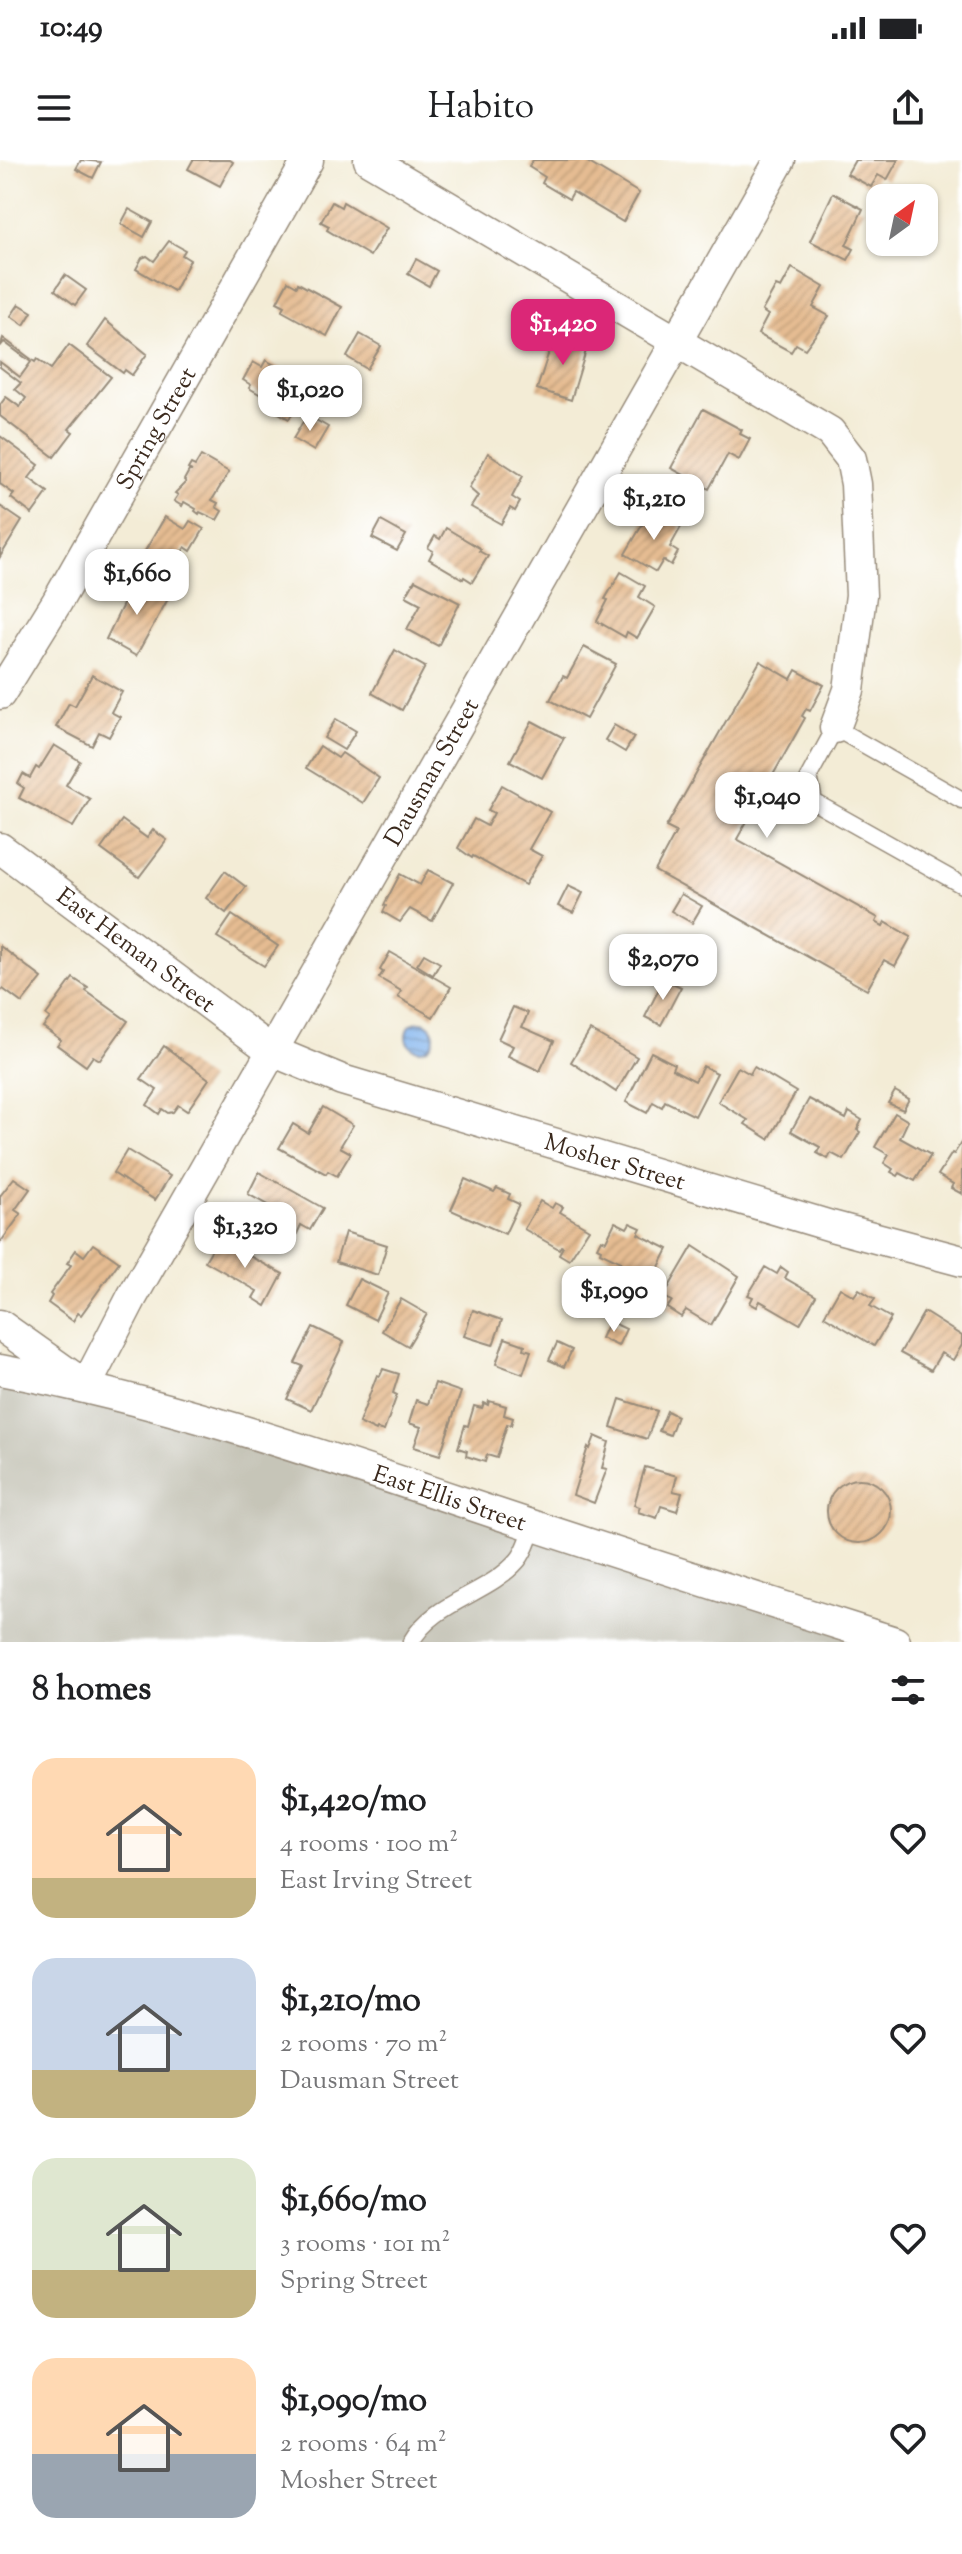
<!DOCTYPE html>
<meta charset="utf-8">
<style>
:root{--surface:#fff;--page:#f6f6f6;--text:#202124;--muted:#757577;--accent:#db2777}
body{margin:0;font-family:"Sorts Mill Goudy",serif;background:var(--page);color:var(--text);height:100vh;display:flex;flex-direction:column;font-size:30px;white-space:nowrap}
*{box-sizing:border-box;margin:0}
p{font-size:26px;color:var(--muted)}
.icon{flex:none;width:44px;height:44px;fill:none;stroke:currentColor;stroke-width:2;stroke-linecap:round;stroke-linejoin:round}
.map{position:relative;height:1482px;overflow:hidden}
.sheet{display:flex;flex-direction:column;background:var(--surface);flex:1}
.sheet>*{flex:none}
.needle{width:52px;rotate:33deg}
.controls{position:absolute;left:866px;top:24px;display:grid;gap:16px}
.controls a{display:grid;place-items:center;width:72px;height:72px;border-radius:16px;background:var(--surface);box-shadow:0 2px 6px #0004;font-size:40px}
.price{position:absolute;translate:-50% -68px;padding:0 18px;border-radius:16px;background:#fff;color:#222;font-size:26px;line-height:52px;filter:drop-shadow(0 2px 4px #0008)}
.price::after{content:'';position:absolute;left:50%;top:48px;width:24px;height:18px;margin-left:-12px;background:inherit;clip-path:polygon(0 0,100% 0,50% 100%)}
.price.current{background:var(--accent);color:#fff}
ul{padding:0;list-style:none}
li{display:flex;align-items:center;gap:24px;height:200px;padding:0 32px}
li span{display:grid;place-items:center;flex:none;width:224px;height:160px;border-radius:24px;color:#555}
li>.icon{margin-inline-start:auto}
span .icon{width:96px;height:96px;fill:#fffc;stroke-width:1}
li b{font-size:34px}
h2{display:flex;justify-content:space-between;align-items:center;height:96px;padding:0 32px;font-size:34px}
.status{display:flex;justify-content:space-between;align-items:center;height:56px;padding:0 40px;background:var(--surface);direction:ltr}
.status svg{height:22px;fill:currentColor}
header{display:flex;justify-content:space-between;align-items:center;height:104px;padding:0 32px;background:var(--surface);font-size:36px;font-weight:600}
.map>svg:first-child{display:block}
</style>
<div class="status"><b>10:49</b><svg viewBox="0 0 49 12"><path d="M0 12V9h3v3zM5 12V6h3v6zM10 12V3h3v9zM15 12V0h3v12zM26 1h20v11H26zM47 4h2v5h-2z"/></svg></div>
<header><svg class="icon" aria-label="menu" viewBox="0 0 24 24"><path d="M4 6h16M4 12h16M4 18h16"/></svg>Habito<svg class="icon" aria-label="share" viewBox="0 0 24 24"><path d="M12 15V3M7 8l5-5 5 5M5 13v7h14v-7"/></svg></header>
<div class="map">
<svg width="962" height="1482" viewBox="0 0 962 1482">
<defs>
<pattern id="water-rules" width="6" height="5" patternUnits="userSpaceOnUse" patternTransform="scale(2)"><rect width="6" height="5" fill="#80b3ed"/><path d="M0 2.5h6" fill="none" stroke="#6a92bf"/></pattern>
<pattern id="building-hatch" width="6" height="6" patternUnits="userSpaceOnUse" patternTransform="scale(2)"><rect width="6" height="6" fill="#e5bc92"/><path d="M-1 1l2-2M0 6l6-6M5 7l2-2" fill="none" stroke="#c5a27d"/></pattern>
</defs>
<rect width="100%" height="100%" fill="#fff"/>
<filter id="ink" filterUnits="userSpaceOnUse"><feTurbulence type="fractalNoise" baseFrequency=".0125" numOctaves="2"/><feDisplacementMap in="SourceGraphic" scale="16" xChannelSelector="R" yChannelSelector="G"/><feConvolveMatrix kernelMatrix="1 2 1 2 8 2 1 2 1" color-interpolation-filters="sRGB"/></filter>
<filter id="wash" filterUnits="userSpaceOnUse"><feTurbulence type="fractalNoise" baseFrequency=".006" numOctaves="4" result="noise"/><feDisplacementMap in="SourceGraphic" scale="32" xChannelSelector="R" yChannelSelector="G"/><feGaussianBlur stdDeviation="1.8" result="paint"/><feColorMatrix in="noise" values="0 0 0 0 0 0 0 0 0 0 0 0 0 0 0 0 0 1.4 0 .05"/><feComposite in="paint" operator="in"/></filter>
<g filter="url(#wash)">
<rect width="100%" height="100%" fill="#f3ecd6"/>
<!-- industrial -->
<polygon fill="#c6c5b8" points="0,1215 86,1226 895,1482 0,1482"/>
<!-- water -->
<circle fill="url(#water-rules)" stroke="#5e6e86" stroke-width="2" cx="420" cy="876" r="14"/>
<g id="blocks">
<!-- building -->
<g fill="url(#building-hatch)">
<polygon points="81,0 101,2 93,18 76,9"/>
<polygon points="193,0 230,0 233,2 220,26 188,9"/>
<polygon points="533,0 584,0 639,33 623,62 573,32 569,39 542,23 545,17 529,7"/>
<polygon points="855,0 898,0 887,20 878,15 871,27 847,14"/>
<polygon points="833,33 863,49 846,85 854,89 848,100 810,81"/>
<polygon points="332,42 341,47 343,42 387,68 370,96 327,70 329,66 321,62"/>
<polygon points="129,49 152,62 144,77 121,64"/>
<polygon points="169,81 185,90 182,95 190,100 174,131 136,109 142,98 147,96 154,101"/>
<polygon points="416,99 437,111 429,126 408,114"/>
<polygon points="792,108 824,127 813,147 829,156 805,189 796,184 791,192 758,174 768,155 762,151 776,126 781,128"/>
<polygon points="65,115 86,130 75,145 55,130"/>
<polygon points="288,121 297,126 298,123 342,147 327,176 282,151 285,146 277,142"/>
<polygon points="19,144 32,152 24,165 11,156"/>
<polygon points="105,160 147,194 132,215 125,210 123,213 87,186"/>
<polygon points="555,173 588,184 571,240 537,229"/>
<polygon points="360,174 381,186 367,209 347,197"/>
<polygon points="3,178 35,202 37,199 51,209 69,185 111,217 69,269 73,272 54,297 0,256 0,245 6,237 20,247 26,238 15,229 21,223 0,207 0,202 20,217 31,202 4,182 0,187"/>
<polygon points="266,200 308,225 289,259 274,250 278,245 249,228 251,225 243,220 253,202 262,207"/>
<polygon points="703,249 742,270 740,274 750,279 739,300 728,294 709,329 671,308"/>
<polygon points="307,255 328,267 314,291 293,279"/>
<polygon points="0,276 39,305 29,318 48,332 32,354 11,338 14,334 0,324"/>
<polygon points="488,293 523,316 512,337 520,342 515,351 510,348 501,364 471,347 478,336 469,328"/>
<polygon points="201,296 229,312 212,340 218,343 216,347 222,351 217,360 200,352 199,354 195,351 196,349 184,342 182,346 174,341 178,335 175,333 186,322 184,320 189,311 192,311 188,309 191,304 195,306"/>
<polygon points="0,346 22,361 0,397"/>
<polygon points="651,350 681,367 670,387 678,392 671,405 663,400 656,412 625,394"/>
<polygon points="165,357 185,369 190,361 204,369 191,391 185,387 169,415 141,398"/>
<polygon points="381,361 406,375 397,391 372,378"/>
<polygon points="446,368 481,389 479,391 488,396 472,422 464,417 463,419 429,399 433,391 428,388 435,376 440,379"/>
<polygon points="621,412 645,426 639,437 655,447 637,478 627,472 625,477 597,461 608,440 605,439"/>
<polygon points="136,418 169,437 136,496 106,479"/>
<polygon points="415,420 460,443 438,486 407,469 421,444 406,436"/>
<polygon points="584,487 616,504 586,559 550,540 563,516 567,518"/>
<polygon points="395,490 425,507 402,550 372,533"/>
<polygon points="760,501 791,519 796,510 824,525 810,551 806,549 802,556 805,558 737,679 878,758 876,762 883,766 885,762 911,777 895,806 884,800 867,830 655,711 676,672 666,667"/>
<polygon points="92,515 122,532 111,552 120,557 109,577 99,572 92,586 56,567 69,543 75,546"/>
<polygon points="336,559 356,571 344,590 324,578"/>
<polygon points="532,561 564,578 542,618 510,601"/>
<polygon points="614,565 634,577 625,592 605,580"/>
<polygon points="54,585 80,601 66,625 90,639 73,667 19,638 24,628 18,624 23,614 30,618 36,607 39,609"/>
<polygon points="320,586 338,598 342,593 379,618 363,643 306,608"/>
<polygon points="502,625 550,652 529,689 542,696 525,725 473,696 472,698 458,688 474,659 487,666 494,653 488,650"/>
<polygon points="122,660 147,678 153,670 167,680 139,717 101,689"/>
<polygon points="428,710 453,723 432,761 410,749 400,762 383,752 386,746 384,745 400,714 420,725"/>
<polygon points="225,711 246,727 226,753 206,738"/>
<polygon points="568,726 583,733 573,753 558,746"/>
<polygon points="681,734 702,746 692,763 671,751"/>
<polygon points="232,755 278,786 264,806 217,777"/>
<polygon points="0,786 42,818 22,843 3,829 0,832"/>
<polygon points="390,792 451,827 433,857 398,837 401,831 379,818 383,812 380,810"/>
<polygon points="424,794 440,803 433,815 417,805"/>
<polygon points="73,818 88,828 86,831 128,861 100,900 93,896 86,906 57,885 61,880 43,867 50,858 46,855"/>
<polygon points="664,819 681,827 661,865 645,857"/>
<polygon points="513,847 528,853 522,867 554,881 540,911 508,896 513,886 498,879"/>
<polygon points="590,870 637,897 616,932 571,902"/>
<polygon points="164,886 209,919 187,951 178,945 173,952 168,953 162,949 159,954 147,945 157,930 141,919"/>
<polygon points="651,892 674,904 672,909 695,921 703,906 717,913 695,956 665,941 662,947 653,942 647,953 626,942"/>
<polygon points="738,907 750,914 754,907 796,932 769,979 745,964 748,960 718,942"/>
<polygon points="895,931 909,939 903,950 888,943"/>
<polygon points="809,939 846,959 849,952 862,960 857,970 860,972 844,1000 831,993 828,999 817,993 820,987 791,971"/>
<polygon points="323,947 353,965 340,987 351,993 337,1016 328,1011 326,1014 279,988 293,964 308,973"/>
<polygon points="895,953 908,961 900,978 931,995 915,1021 900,1013 898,1016 891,1012 893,1009 884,1003 889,995 875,987"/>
<polygon points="962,981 962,1034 951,1028 953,1024 938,1015 952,993 954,994"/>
<polygon points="127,990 170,1016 155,1040 113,1013"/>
<polygon points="259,1012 323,1048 310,1070 301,1065 295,1078 278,1068 283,1059 277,1056 280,1052 248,1034"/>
<polygon points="14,1018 30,1029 15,1050 21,1054 0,1083 0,1036"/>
<polygon points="465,1019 494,1032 497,1028 510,1034 508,1039 519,1044 505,1074 451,1050"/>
<polygon points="540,1041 552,1048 555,1043 563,1047 560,1052 589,1069 569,1100 559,1094 563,1087 561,1086 559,1089 524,1069"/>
<polygon points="615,1062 627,1068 630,1063 641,1068 638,1074 668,1089 653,1119 637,1111 632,1121 616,1112 621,1102 600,1092 601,1089 597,1087 601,1079 606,1081"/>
<polygon points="345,1072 387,1085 378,1115 336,1102"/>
<polygon points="218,1079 283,1114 266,1146 253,1138 257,1131 205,1101"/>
<polygon points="93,1084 119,1102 81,1155 78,1153 73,1161 48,1143 52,1136 50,1134 71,1105 67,1103 76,1090 84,1096"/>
<polygon points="693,1086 739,1116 711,1165 686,1150 681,1157 667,1148 672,1141 663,1137"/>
<polygon points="765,1107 777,1114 781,1107 788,1112 785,1118 816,1136 800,1164 760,1141 757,1147 750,1143 753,1137 748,1135"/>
<polygon points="359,1119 388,1133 375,1160 346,1145"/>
<polygon points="840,1128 854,1136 859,1129 875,1139 870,1146 891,1158 874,1186 824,1156"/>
<polygon points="401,1139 427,1154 408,1186 382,1171"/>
<polygon points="473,1150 502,1160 493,1185 464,1176"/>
<polygon points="924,1152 962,1176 962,1185 953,1200 941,1193 931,1210 900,1193"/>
<polygon points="609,1161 626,1169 618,1186 601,1178"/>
<polygon points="313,1167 344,1182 311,1250 287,1239 303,1206 295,1203"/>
<polygon points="505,1178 525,1185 524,1189 531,1191 523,1214 496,1204"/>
<polygon points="557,1183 572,1190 564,1207 549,1200"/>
<polygon points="383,1209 399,1214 393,1233 397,1235 384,1271 377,1269 376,1271 359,1263 377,1215 380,1216"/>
<polygon points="435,1223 461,1232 440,1295 414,1287 421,1267 409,1263 416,1240 428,1244"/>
<polygon points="620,1239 657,1251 647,1279 611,1267"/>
<polygon points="489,1241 506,1246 504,1255 513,1258 511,1265 507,1264 497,1298 487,1295 485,1302 466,1296 467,1291 458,1288 465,1265 468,1266 474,1246 482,1248 484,1243 488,1245"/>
<polygon points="667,1251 677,1256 670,1275 659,1271"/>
<polygon points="595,1276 609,1282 602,1308 607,1309 594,1343 573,1335 588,1287 590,1289"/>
<polygon points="645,1307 677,1316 673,1331 682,1333 677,1351 661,1346 657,1358 638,1352 640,1347 634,1345"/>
<circle cx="859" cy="1351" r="32"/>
</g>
</g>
</g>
<g filter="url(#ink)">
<use href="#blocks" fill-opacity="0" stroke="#978b7a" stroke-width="2"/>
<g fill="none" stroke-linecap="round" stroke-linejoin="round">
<!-- lane casing -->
<g stroke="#978b7a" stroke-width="19">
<g id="lane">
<polyline points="962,640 835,568 809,616 814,642 962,725"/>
<path d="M 411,1482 C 435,1440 488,1435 518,1400 C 526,1391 529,1376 534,1366"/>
</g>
</g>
<!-- street casing -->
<g stroke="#978b7a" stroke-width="33">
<g id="street">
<polyline points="369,0 830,272 851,299 856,324 861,435 849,530 835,568"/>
<path id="s1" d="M 0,534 L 57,442 L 308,0"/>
<path id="s2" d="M 0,688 L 272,891 L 342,920 L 831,1066 L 962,1101"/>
<path id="s3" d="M 0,1165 L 86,1226 L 132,1137 L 780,0"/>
<path id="s4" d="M 0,1210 C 171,1242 334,1299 498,1354 C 630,1398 763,1440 895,1482"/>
</g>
</g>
<!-- lane -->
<use href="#lane" stroke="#fff" stroke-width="16"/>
<!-- street -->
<use href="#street" stroke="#fff" stroke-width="30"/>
</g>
</g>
<g text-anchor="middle" stroke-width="6" stroke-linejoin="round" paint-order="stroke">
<!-- street labels -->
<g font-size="24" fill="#3b2a1e" stroke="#fff">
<text dy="8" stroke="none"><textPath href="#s1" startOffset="308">Spring Street</textPath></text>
<text dy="8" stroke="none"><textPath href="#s3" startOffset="810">Dausman Street</textPath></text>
<text dy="8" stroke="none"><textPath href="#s2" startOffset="170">East Heman Street</textPath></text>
<text dy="8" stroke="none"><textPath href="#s2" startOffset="700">Mosher Street</textPath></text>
<text dy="8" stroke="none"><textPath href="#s4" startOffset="468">East Ellis Street</textPath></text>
</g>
</g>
</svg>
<div class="controls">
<a><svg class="needle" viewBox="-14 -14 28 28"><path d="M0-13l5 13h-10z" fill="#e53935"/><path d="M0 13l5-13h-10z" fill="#757577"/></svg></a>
</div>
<b class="price current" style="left:563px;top:207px">$1,420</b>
<b class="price" style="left:310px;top:273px">$1,020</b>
<b class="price" style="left:654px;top:382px">$1,210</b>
<b class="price" style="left:137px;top:457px">$1,660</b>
<b class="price" style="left:767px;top:680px">$1,040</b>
<b class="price" style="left:663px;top:842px">$2,070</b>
<b class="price" style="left:245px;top:1110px">$1,320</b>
<b class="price" style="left:614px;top:1174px">$1,090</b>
</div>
<section class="sheet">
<h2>8 homes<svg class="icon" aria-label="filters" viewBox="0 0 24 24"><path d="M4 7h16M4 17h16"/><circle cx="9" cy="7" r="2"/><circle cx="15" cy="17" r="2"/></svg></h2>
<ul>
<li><span style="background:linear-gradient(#ffd9b3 75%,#c2b280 0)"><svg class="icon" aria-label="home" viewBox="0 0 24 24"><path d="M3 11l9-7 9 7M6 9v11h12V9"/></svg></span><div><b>$1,420/mo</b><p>4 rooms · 100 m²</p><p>East Irving Street</p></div><svg class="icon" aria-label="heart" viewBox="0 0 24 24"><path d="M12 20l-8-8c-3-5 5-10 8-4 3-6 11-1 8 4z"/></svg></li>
<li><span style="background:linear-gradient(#c9d6e8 70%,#c2b280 0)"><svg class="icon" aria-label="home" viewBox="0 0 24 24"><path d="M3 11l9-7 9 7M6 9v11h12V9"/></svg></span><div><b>$1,210/mo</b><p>2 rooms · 70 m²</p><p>Dausman Street</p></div><svg class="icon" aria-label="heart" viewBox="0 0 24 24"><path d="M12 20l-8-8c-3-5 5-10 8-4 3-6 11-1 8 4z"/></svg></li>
<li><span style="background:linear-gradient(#dfe7d0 70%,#c2b280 0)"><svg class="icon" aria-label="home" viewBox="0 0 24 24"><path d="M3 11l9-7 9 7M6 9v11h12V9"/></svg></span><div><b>$1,660/mo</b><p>3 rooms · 101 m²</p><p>Spring Street</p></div><svg class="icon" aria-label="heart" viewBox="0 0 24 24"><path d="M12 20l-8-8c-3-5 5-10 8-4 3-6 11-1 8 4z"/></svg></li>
<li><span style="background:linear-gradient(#ffd9b3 60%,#9aa5b1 0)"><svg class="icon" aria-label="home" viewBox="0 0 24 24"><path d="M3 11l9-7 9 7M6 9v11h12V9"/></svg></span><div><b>$1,090/mo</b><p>2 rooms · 64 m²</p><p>Mosher Street</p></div><svg class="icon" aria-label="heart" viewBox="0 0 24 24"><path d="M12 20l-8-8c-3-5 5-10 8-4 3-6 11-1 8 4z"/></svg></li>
</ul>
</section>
